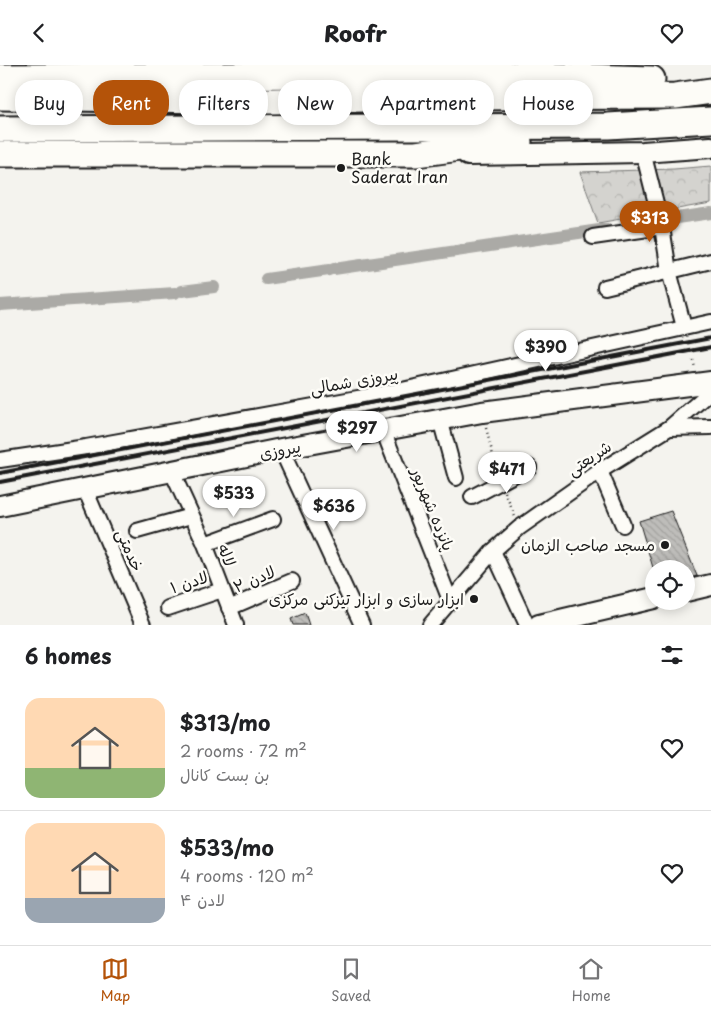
<!DOCTYPE html>
<meta charset="utf-8">
<style>
:root{--surface:#fff;--page:#f2f2f2;--text:#202124;--muted:#757577;--line:#e0e0e0;--accent:#b45309}
body{margin:0;font-family:"Playpen Sans","Playpen Sans Arabic",sans-serif;background:var(--page);color:var(--text);height:100vh;display:flex;flex-direction:column;font-size:19px;white-space:nowrap}
*{box-sizing:border-box;margin:0}
p{font-size:16px;color:var(--muted)}
.icon{flex:none;width:28px;height:28px;fill:none;stroke:currentColor;stroke-width:2;stroke-linecap:round;stroke-linejoin:round}
.map{position:relative;height:560px;overflow:hidden}
.side{display:flex;flex-direction:column;background:var(--surface);flex:1}
.side>*{flex:none}
.banner{position:absolute;left:15px;top:15px;width:681px;height:45px;display:flex;gap:10px}
.controls{position:absolute;left:645px;top:495px;display:grid;gap:10px}
.controls a{display:grid;place-items:center;width:50px;height:50px;border-radius:50%;background:var(--surface);box-shadow:0 2px 12px #0003;font-size:25px}
.price{position:absolute;translate:-50% -42px;padding:0 11px;border-radius:18px;background:#fff;color:#222;font-size:16px;line-height:32px;filter:drop-shadow(0 1px 2px #0008)}
.price::after{content:'';position:absolute;left:50%;top:30px;width:15px;height:11px;margin-left:-8px;background:inherit;clip-path:polygon(0 0,100% 0,50% 100%)}
.price.selected{background:var(--accent);color:#fff}
ul{padding:0;list-style:none}
li{display:flex;align-items:center;gap:15px;height:125px;padding:0 25px}
li+li{border-top:1px solid var(--line)}
li span{display:grid;place-items:center;flex:none;width:140px;height:100px;border-radius:15px;color:#555}
li>.icon{margin-inline-start:auto}
span .icon{width:60px;height:60px;fill:#fffc;stroke-width:1}
li b{font-size:21px}
h2{display:flex;justify-content:space-between;align-items:center;height:60px;padding:0 25px;font-size:21px}
.pill{padding:0 18px;border-radius:20px;background:var(--surface);box-shadow:0 2px 12px #0003;font-size:18px;line-height:45px}
.pill.selected{background:var(--accent);color:#fff}
header{display:flex;justify-content:space-between;align-items:center;height:65px;padding:0 25px;background:var(--surface);font-size:22px;font-weight:800}
.tab-bar{display:flex;justify-content:space-around;align-items:center;height:70px;border-top:1px solid var(--line);background:var(--surface);font-size:14px;color:var(--muted)}
.tab-bar a{display:grid;justify-items:center;gap:2px}
.tab-bar .selected{color:var(--accent)}
.map>svg:first-child{display:block}
</style>
<header><svg class="icon" aria-label="back" viewBox="0 0 24 24"><path d="M15 5l-7 7 7 7"/></svg>Roofr<svg class="icon" aria-label="heart" viewBox="0 0 24 24"><path d="M12 20l-8-8c-3-5 5-10 8-4 3-6 11-1 8 4z"/></svg></header>
<div class="map">
<svg width="711" height="560" viewBox="0 0 711 560">
<defs>
<pattern id="forest-crowns" width="20" height="18" patternUnits="userSpaceOnUse" patternTransform="scale(1.25)"><rect width="20" height="18" fill="#d4d3cf"/><path d="M2 6a3 3 0 1 1 6 0M12 15a3 3 0 1 1 6 0" fill="none" stroke="#b5b5b1"/></pattern>
<pattern id="building-back-hatch" width="6" height="6" patternUnits="userSpaceOnUse" patternTransform="scale(1.25)"><rect width="6" height="6" fill="#bebdba"/><path d="M-1 5l2 2M0 0l6 6M5-1l2 2" fill="none" stroke="#a3a29f"/></pattern>
</defs>
<rect width="100%" height="100%" fill="#f4f3ee"/>
<filter id="ink" filterUnits="userSpaceOnUse"><feTurbulence type="fractalNoise" baseFrequency=".02" numOctaves="2"/><feDisplacementMap in="SourceGraphic" scale="10" xChannelSelector="R" yChannelSelector="G"/><feConvolveMatrix kernelMatrix="1 2 1 2 8 2 1 2 1" color-interpolation-filters="sRGB"/></filter>
<g filter="url(#ink)">
<!-- forest -->
<polygon fill="url(#forest-crowns)" stroke="#787876" points="711,101 711,138 598,158 580,107 674,104"/>
<g fill="none" stroke-linecap="round" stroke-linejoin="round">
<!-- canal -->
<g stroke="#abaaa6" stroke-width="12">
<polyline points="670,154 711,148"/>
<polyline points="334,204 606,164"/>
<polyline points="266,214 329,205"/>
<polyline points="182,226 214,222"/>
<polyline points="0,240 175,228"/>
</g>
</g>
<!-- building -->
<g fill="url(#building-back-hatch)" stroke="#1c1c1c">
<polygon points="671,446 697,511 686,514 686,504 654,504 654,506 639,456"/>
<polygon points="305,548 309,560 293,560 291,554"/>
</g>
<g fill="none" stroke-linecap="round" stroke-linejoin="round">
<!-- street casing -->
<g stroke="#1c1c1c" stroke-width="18">
<g id="street">
<polyline points="643,87 662,162 669,206 684,262"/>
<polyline points="593,172 662,162"/>
<polyline points="605,222 711,196"/>
<polyline points="440,354 456,413"/>
<polyline points="669,363 711,362"/>
<polyline points="383,365 450,535"/>
<polyline points="281,384 362,560"/>
<polyline points="0,395 86,382 402,325 711,257"/>
<polyline points="600,406 623,460"/>
<polyline points="172,407 205,479 236,560"/>
<polyline points="85,424 143,560"/>
<polyline points="472,432 529,402"/>
<polyline points="137,466 191,451"/>
<polyline points="205,479 273,454"/>
<polyline points="493,486 527,560"/>
<polyline points="168,543 222,525"/>
<polyline points="229,543 292,516"/>
<polyline points="430,560 493,486 519,463 600,406 669,363 711,326"/>
</g>
</g>
<!-- secondary casing -->
<g stroke="#1c1c1c" stroke-width="24">
<g id="secondary">
<polyline points="468,90 643,87 711,82"/>
<polyline points="0,441 281,384 482,347 711,317"/>
<polyline points="686,526 711,520"/>
<polyline points="539,560 654,533"/>
</g>
</g>
<!-- highway casing -->
<g stroke="#1c1c1c" stroke-width="29">
<g id="highway">
<polyline points="0,12 488,9 652,14"/>
<polyline points="0,32 271,36 458,32 675,31 711,26"/>
<polyline points="0,64 608,61 711,55"/>
<polyline points="0,89 416,89 496,78 519,77"/>
</g>
</g>
<!-- path -->
<g stroke="#1c1c1c" stroke-width="2.5" stroke-dasharray="1 4" stroke-linecap="butt">
<polyline points="693,295 695,303"/>
<polyline points="486,363 497,406"/>
<polyline points="505,427 515,452"/>
</g>
<!-- street -->
<use href="#street" stroke="#fdfcf7" stroke-width="14"/>
<!-- secondary -->
<use href="#secondary" stroke="#fdfcf7" stroke-width="20"/>
<!-- highway -->
<use href="#highway" stroke="#fdfcf7" stroke-width="25"/>
<!-- rail -->
<g stroke="#1c1c1c" stroke-width="4">
<polyline points="0,408 711,273"/>
<polyline points="0,417 711,282"/>
</g>
</g>
</g>
<!-- markers -->
<g fill="#1c1c1c" stroke="#fdfcf7" stroke-width="2">
<circle cx="341" cy="103" r="5"/>
<circle cx="665" cy="480" r="5"/>
<circle cx="474" cy="534" r="5"/>
</g>
<g text-anchor="middle" stroke-width="5" stroke-linejoin="round" paint-order="stroke">
<!-- poi labels -->
<g font-size="16" fill="#1c1c1c" stroke="#fdfcf7" text-anchor="end">
<text x="351" y="100" text-anchor="start">Bank<tspan x="351" dy="18">Saderat Iran</tspan></text>
<text x="655" y="486">مسجد صاحب الزمان</text>
<text x="464" y="540">ابزار سازی و ابزار تیزکنی مرکزی</text>
</g>
<!-- street labels -->
<g font-size="16" fill="#1c1c1c" stroke="#fdfcf7">
<text transform="translate(354 316) rotate(-10)" y="6">پیروزی شمالی</text>
<text transform="translate(280 385) rotate(-11)" y="6">پیروزی</text>
<text transform="translate(589 393) rotate(-34)" y="6">شریعتی</text>
<text transform="translate(433 444) rotate(68)" y="6">پانزده شهریور</text>
<text transform="translate(130 485) rotate(67)" y="6">خدمتی</text>
<text transform="translate(227 490) rotate(69)" y="6">لاله</text>
<text transform="translate(254 514) rotate(-23)" y="6">لادن ۲</text>
<text transform="translate(189 517) rotate(-18)" y="6">لادن ۱</text>
</g>
</g>
</svg>
<div class="controls">
<a><svg class="icon" aria-label="locate" viewBox="0 0 24 24"><circle cx="12" cy="12" r="6"/><path d="M12 2v4M12 18v4M2 12h4M18 12h4"/></svg></a>
</div>
<b class="price selected" style="left:650px;top:178px">$313</b>
<b class="price" style="left:546px;top:307px">$390</b>
<b class="price" style="left:357px;top:388px">$297</b>
<b class="price" style="left:507px;top:429px">$471</b>
<b class="price" style="left:234px;top:453px">$533</b>
<b class="price" style="left:334px;top:466px">$636</b>
<div class="banner">
<a class="pill">Buy</a>
<a class="pill selected">Rent</a>
<a class="pill">Filters</a>
<a class="pill">New</a>
<a class="pill">Apartment</a>
<a class="pill">House</a>
</div>
</div>
<section class="side">
<h2>6 homes<svg class="icon" aria-label="filters" viewBox="0 0 24 24"><path d="M4 7h16M4 17h16"/><circle cx="9" cy="7" r="2"/><circle cx="15" cy="17" r="2"/></svg></h2>
<ul>
<li><span style="background:linear-gradient(#ffd9b3 70%,#8fb573 0)"><svg class="icon" aria-label="home" viewBox="0 0 24 24"><path d="M3 11l9-7 9 7M6 9v11h12V9"/></svg></span><div><b>$313/mo</b><p>2 rooms · 72 m²</p><p>بن بست کانال</p></div><svg class="icon" aria-label="heart" viewBox="0 0 24 24"><path d="M12 20l-8-8c-3-5 5-10 8-4 3-6 11-1 8 4z"/></svg></li>
<li><span style="background:linear-gradient(#ffd9b3 75%,#9aa5b1 0)"><svg class="icon" aria-label="home" viewBox="0 0 24 24"><path d="M3 11l9-7 9 7M6 9v11h12V9"/></svg></span><div><b>$533/mo</b><p>4 rooms · 120 m²</p><p>لادن ۴</p></div><svg class="icon" aria-label="heart" viewBox="0 0 24 24"><path d="M12 20l-8-8c-3-5 5-10 8-4 3-6 11-1 8 4z"/></svg></li>
</ul>
</section>
<nav class="tab-bar">
<a class="selected"><svg class="icon" aria-label="map" viewBox="0 0 24 24"><path d="M3 6l6-2 6 2 6-2v14l-6 2-6-2-6 2zM9 4v14M15 6v14"/></svg>Map</a>
<a><svg class="icon" aria-label="saved" viewBox="0 0 24 24"><path d="M7 4h10v16l-5-4-5 4z"/></svg>Saved</a>
<a><svg class="icon" aria-label="home" viewBox="0 0 24 24"><path d="M3 11l9-7 9 7M6 9v11h12V9"/></svg>Home</a>
</nav>
